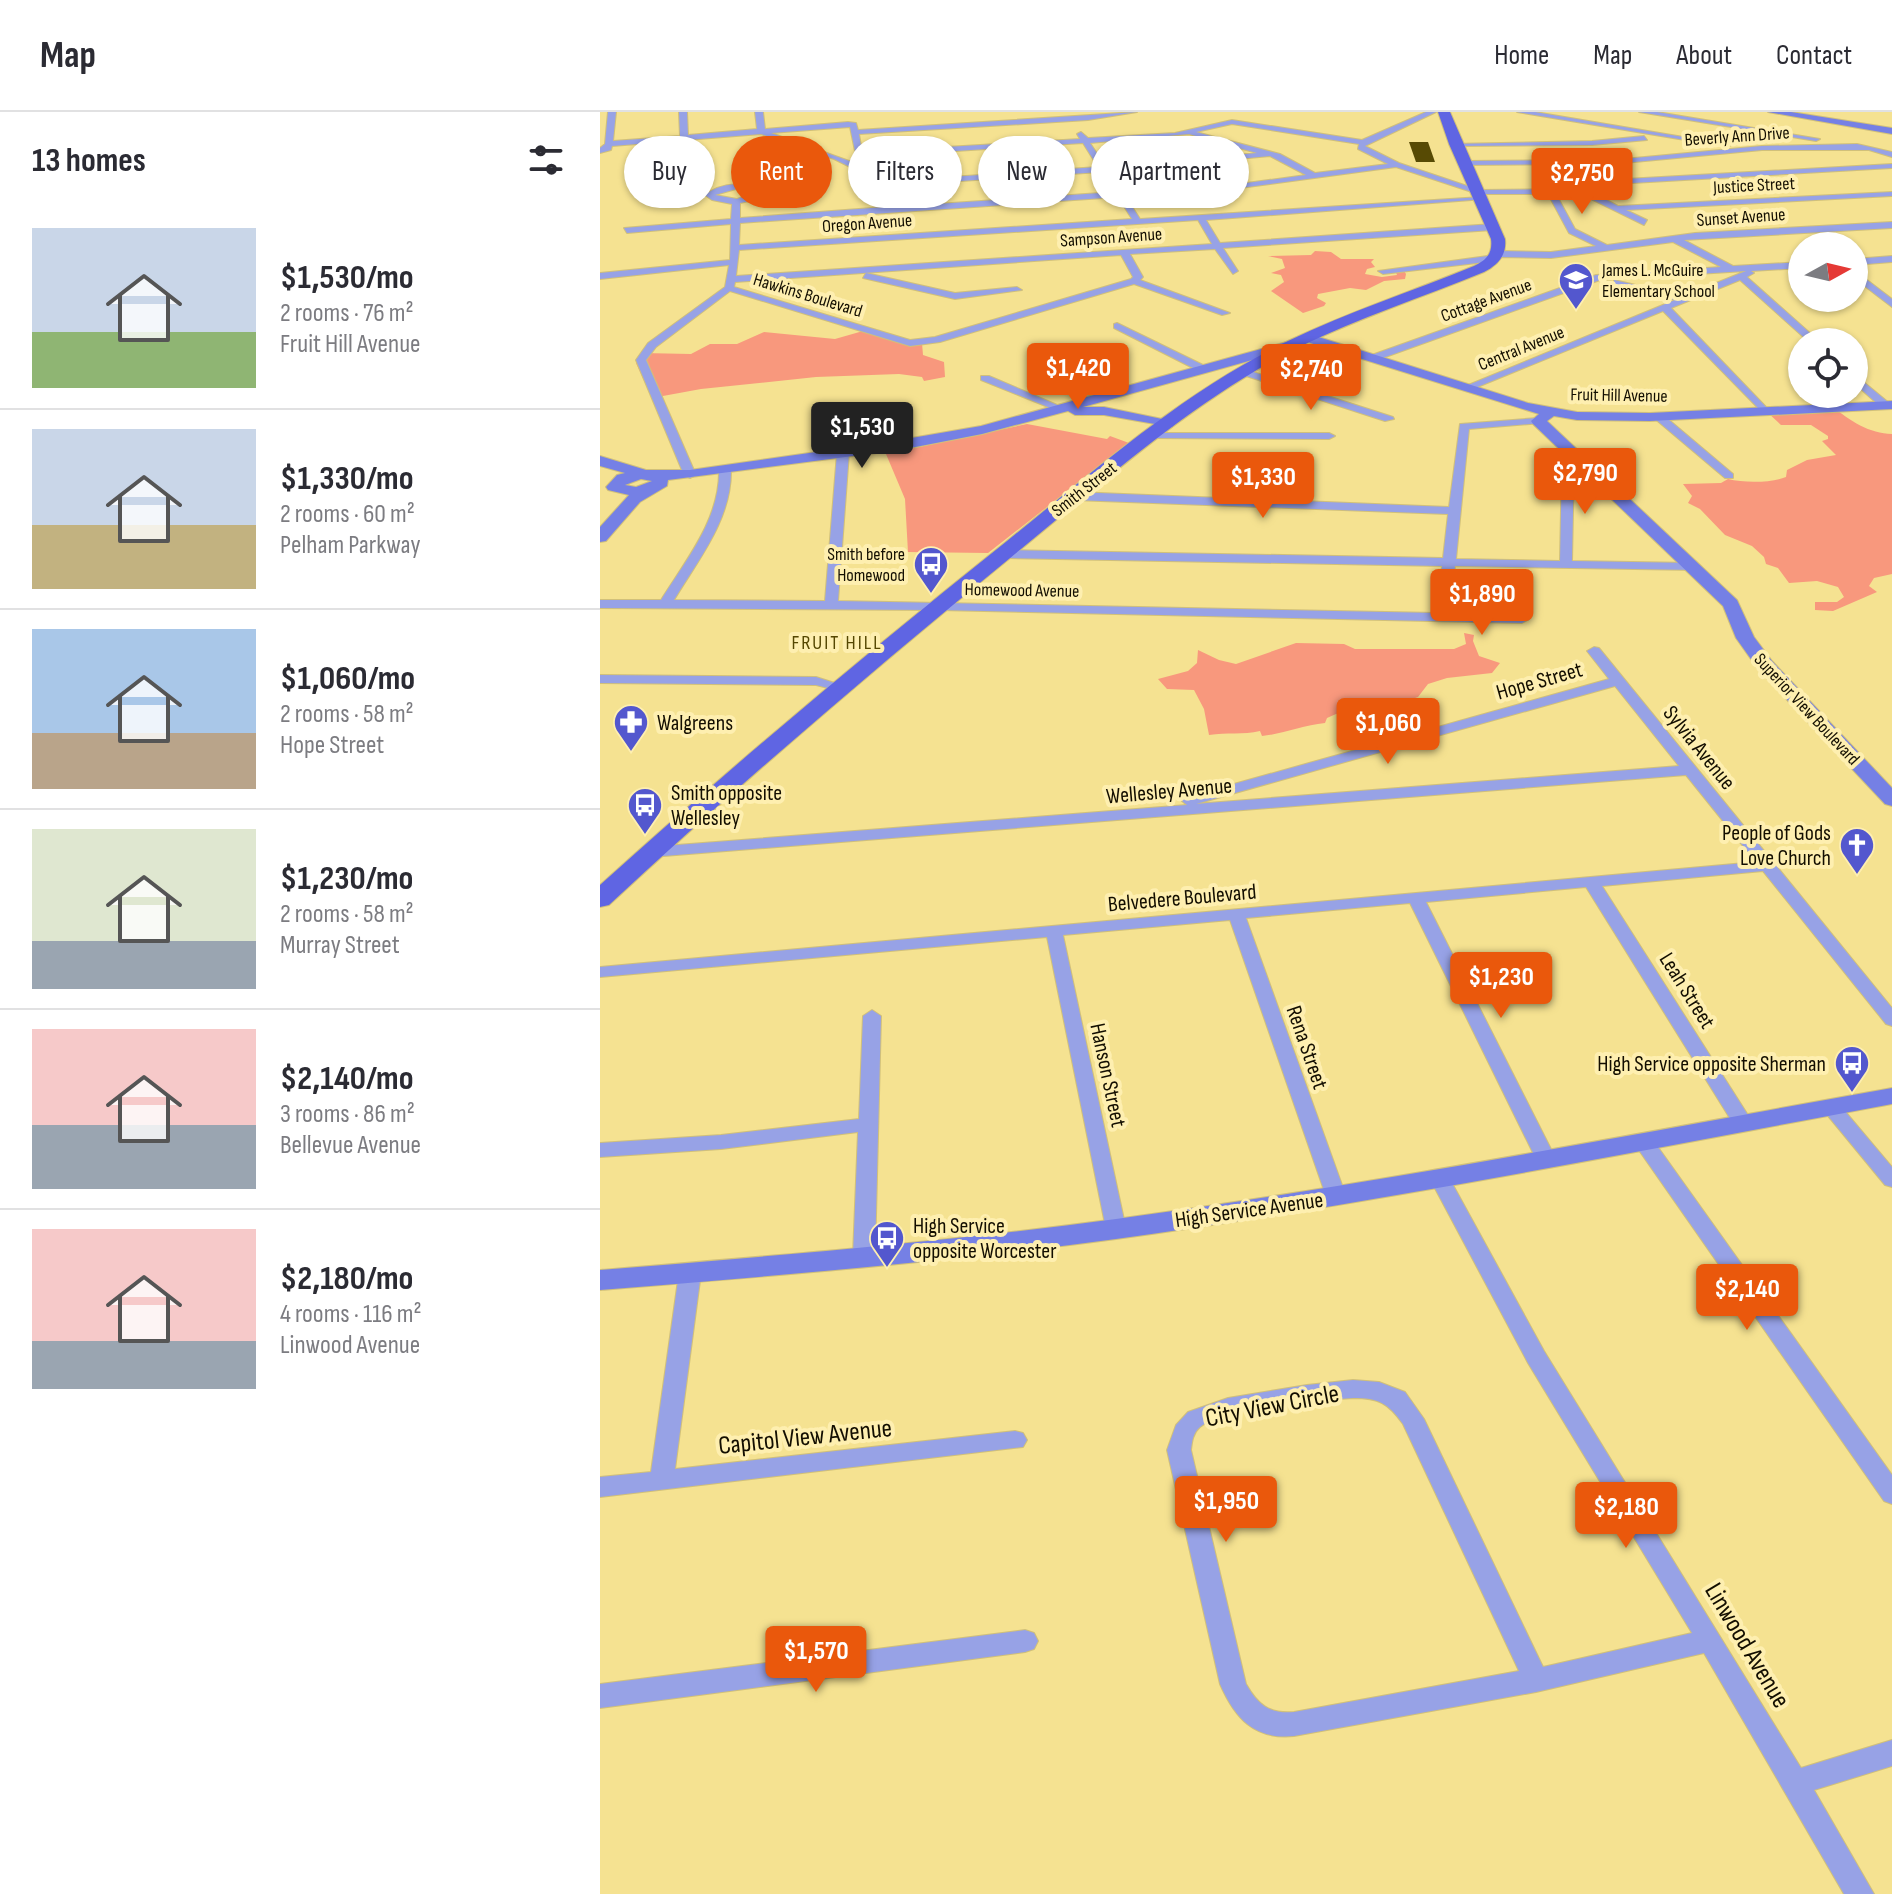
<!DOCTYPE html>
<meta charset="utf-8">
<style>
:root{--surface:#fff;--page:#f7f7f7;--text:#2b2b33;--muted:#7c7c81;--line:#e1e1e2;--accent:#ea580c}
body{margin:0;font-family:"Sofia Sans Condensed",sans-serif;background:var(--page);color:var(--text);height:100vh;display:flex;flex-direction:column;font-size:30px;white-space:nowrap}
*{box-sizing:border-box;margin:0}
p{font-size:26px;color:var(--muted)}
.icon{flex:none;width:44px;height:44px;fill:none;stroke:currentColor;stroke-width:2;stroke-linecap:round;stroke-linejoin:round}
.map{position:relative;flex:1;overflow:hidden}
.details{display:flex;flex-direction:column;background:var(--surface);width:600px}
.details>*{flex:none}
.top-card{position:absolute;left:24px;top:24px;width:760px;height:72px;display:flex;gap:16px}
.needle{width:52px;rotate:82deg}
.controls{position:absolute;left:1188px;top:120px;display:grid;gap:16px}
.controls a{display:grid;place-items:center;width:80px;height:80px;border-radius:50%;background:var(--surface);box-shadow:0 2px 6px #0004;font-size:40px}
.price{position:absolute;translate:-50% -68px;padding:0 18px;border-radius:8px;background:var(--accent);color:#fff;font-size:26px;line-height:52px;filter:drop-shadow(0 2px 4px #0008)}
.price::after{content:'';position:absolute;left:50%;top:48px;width:24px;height:18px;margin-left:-12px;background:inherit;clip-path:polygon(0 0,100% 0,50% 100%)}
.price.selected{background:#222;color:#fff}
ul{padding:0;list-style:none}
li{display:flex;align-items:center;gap:24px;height:200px;padding:0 32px}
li+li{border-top:2px solid var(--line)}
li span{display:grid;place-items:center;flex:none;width:224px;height:160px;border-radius:0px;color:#555}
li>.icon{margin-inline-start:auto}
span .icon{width:96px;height:96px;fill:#fffc;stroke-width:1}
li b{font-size:34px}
h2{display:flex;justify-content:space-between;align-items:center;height:96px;padding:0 32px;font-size:34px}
.chip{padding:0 28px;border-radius:36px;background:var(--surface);box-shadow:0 2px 6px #0004;font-size:28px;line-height:72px}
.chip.selected{background:var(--accent);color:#fff}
header{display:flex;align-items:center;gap:48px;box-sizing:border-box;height:112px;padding:0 40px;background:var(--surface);border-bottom:2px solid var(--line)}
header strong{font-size:38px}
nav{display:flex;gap:44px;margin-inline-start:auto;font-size:28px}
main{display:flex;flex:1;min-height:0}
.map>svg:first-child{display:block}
</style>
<header>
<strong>Map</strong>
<nav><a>Home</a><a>Map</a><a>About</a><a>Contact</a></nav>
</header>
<main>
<section class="details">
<h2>13 homes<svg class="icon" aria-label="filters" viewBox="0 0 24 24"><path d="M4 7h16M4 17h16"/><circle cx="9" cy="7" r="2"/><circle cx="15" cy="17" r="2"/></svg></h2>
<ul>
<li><span style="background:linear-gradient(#c9d6e8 65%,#8fb573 0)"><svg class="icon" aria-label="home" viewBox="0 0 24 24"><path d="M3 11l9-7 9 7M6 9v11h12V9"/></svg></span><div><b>$1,530/mo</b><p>2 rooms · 76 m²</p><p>Fruit Hill Avenue</p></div></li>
<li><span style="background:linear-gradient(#c9d6e8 60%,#c2b280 0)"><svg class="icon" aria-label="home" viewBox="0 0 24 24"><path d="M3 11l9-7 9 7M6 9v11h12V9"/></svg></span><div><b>$1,330/mo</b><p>2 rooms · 60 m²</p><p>Pelham Parkway</p></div></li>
<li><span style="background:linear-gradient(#a9c7e8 65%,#b9a48a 0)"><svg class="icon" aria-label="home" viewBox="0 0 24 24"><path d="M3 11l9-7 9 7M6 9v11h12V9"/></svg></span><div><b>$1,060/mo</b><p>2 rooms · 58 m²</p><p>Hope Street</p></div></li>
<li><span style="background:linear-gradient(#dfe7d0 70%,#9aa5b1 0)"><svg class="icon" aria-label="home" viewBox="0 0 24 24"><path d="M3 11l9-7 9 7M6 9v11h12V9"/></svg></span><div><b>$1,230/mo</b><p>2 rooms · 58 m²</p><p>Murray Street</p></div></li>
<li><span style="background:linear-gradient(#f6c9c9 60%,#9aa5b1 0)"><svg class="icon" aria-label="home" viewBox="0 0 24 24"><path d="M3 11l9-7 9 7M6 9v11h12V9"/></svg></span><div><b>$2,140/mo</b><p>3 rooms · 86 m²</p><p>Bellevue Avenue</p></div></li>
<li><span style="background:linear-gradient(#f6c9c9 70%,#9aa5b1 0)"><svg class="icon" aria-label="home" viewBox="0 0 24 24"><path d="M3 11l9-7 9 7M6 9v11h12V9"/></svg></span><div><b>$2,180/mo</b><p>4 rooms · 116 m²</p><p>Linwood Avenue</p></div></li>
</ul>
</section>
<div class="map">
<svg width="1292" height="1782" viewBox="0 0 1292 1782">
<rect width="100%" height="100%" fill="#f5e291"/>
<!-- green -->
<g fill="#f8987d">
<polygon points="715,139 731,140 741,147 774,147 771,150 775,155 767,157 765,162 782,165 797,163 795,158 802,156 806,162 805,167 784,169 766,178 750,176 718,182 717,186 726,191 724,194 703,201 671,179 684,170 681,163 671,161 685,156 682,147 668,144 711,143"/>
<polygon points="263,219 322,231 323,243 344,250 345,265 324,269 322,265 299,262 216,265 101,277 52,286 36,251 42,241 91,242 110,232 137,232 164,220 235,227"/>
<path d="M 1233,295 C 1249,308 1270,322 1292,322 L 1292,462 L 1274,466 L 1269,474 L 1277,480 L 1233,499 L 1215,498 L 1215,490 L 1237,490 L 1244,485 L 1238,475 L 1217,469 L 1189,471 L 1178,456 L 1166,452 L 1164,445 L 1152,434 L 1125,423 L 1100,397 L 1088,391 L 1092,384 L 1083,372 L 1121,371 L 1128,367 C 1144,371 1171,371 1186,365 L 1187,358 L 1207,348 L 1236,343 L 1222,329 L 1228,327 L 1228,324 L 1211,313 L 1181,313 L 1166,299 Z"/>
<polygon points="427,312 507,327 510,324 529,331 388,441 308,440 305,387 286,342"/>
<path d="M 864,521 L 874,523 L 873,529 L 879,544 L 900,551 L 892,561 L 847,566 L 828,572 L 818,585 L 798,592 L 736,602 L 727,606 L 725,611 C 703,613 683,622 662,624 L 660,619 C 643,623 627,620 609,623 L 604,597 L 594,578 L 567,577 L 558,567 L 588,559 L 597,551 L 598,538 L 619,548 L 636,552 L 696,531 L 744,532 L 755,537 L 854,537 L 866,532 Z"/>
</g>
<!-- building -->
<polygon fill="#574a04" points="809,30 828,30 835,50 816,50"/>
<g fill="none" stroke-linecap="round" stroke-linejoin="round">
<!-- street casing -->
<g stroke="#d1c07a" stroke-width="2">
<g id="street">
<path d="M 8,0 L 16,0 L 13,29 L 80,24 L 79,0 L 87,0 L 88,23 L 157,17 L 155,0 L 163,0 L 165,17 L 248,10 L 256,11 L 258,18 L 537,0 L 488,8 L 259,22 L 262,40 L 480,27 L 477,22 L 481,20 L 488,26 L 575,21 L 632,8 L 762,28 L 826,0 L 836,0 L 765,34 L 799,51 L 879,78 L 973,77 L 969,72 L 973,70 L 1292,52 L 1292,56 L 980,74 L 1018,94 L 1292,80 L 1292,84 L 1026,98 L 1047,108 L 1044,113 L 979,81 L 956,82 L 975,117 L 1007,133 L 1095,121 L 1292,110 L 1292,116 L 1084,128 L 1133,154 L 1202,150 L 1202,156 L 1151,159 L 1154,161 L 1147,165 L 1220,230 L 1209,230 L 1140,168 L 1071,196 L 1167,296 L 1168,298 L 1163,301 L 1063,199 L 870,278 L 861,276 L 1075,188 L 1014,172 L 1014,168 L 1084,184 L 1146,159 L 1000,168 L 777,248 L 769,248 L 769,244 L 996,163 L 1121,155 L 1073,130 L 951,146 L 898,145 L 894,149 L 783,162 L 778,159 L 895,143 L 898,139 L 951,140 L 996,134 L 969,121 L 948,82 L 878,82 L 796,55 L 625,78 L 526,85 L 540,107 L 881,85 L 885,87 L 606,108 L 620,131 L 893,112 L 897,115 L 893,118 L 623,136 L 638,159 L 633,162 L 615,137 L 530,142 L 543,165 L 540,168 L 630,201 L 622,203 L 534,172 L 340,230 L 310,234 L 130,179 L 56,235 L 46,248 L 96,363 L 90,366 L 84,363 L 36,248 L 48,231 L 125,175 L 129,153 L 0,167 L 0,161 L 130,148 L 131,112 L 27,121 L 24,116 L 131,107 L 132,92 L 112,88 L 105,83 C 121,70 151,68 167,80 L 154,88 L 140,91 L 140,106 L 325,92 L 234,47 L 161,22 L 12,34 L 11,38 L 0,41 L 0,36 L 5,32 ZM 632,12 L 759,32 L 758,37 L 788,52 L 715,61 L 680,42 L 596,20 ZM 250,15 L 255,39 L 252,50 L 171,21 ZM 589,22 L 657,41 L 506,55 L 490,31 ZM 483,31 L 498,55 L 290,69 L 259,53 L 261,45 ZM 670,44 L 706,63 L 625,74 L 522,80 L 509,59 ZM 501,60 L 515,80 L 337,92 L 299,73 ZM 136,77 L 157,80 L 137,87 L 115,83 ZM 518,85 L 532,107 L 139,133 L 140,111 ZM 598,108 L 612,132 L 136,164 L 139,138 ZM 521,143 L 533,165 L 531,167 L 335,225 L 310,228 L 134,175 L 135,170 Z"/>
<polygon points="917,0 935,0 1131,33 1127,35"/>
<polygon points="1039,0 1057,0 1220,27 1216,29"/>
<polygon points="1044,24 1047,28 992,33 855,34 851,32 992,29"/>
<polygon points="1257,32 1292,40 1292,45 1269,38 1162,38 1013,52 864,53 860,51 864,49 1013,48 1162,34"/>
<polygon points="1292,144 1292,150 1254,153 1254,147"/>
<polygon points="1254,158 1292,187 1292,195 1254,166"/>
<polygon points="266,161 355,181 417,175 422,178 355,187 263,166"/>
<polygon points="517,211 605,254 606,256 597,258 514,216 514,212"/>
<polygon points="644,257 793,305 794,307 785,309 640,262 639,260"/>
<polygon points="1254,262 1289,291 1289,295 1281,295 1254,271"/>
<polygon points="381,264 389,264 462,295 453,297 381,268"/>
<polygon points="1054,302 1062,302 1133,362 1133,366 1125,366 1054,306"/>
<path d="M 938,306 L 943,309 L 942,311 L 869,317 L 856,447 L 960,449 L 962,349 L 972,341 L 978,344 L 974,349 L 972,449 L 1092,451 L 1098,455 L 1097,458 L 855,454 L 850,501 L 927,504 L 929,507 L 922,511 L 339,498 L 0,496 L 0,488 L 61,488 C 86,448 120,407 119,358 L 125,355 L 131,358 C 132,407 98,448 74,488 L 225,489 L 237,341 L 243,338 L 249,341 L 238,489 L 837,501 L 842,454 L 404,446 L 398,442 L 404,438 L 843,446 L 848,402 L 474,388 L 468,384 L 474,380 L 849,395 L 860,312 Z"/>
<polygon points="551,321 729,321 735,324 729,327 547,326 545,324"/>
<path d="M 994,535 L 999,536 L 1292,896 L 1292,914 L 1286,912 L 1163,759 L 1002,774 L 1153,1011 L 1150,1016 L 1136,1016 L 986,775 L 826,790 L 957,1049 L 954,1054 L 940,1054 L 937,1049 L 810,791 L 646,806 L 746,1084 L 743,1089 L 729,1089 L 726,1084 L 630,808 L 463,823 L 526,1117 L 523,1122 L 509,1122 L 506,1117 L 447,825 L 0,865 L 0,855 L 1156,750 L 1086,663 L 51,745 L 43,740 L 51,735 L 587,693 L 582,689 L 584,686 L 1009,567 L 987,539 ZM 1015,574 L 1079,654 L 595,692 L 596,692 Z"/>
<polygon points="0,563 216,565 247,575 240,579 216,573 0,571"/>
<polygon points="272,898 281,904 275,1143 271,1148 257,1148 253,1143 258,1020 121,1037 0,1045 0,1031 121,1023 259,1007 263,904"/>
<polygon points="1231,989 1238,991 1292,1055 1292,1075 1285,1073 1224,999 1221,995 1224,991"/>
<polygon points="1043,1022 1050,1024 1292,1363 1292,1392 1284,1389 1036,1034 1033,1029 1036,1024"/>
<path d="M 840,1060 L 847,1062 L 944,1239 L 1201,1656 L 1292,1628 L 1292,1654 L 1214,1678 L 1274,1782 L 1244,1782 L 1104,1541 L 936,1580 L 694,1624 C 654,1628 635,1606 620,1572 L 567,1338 L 576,1313 L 588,1300 L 628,1286 L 707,1273 L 753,1268 L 779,1270 L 805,1280 L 824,1307 L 943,1555 L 1092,1521 L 928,1251 L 830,1067 L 833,1062 ZM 753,1286 C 779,1286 788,1291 803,1312 L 919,1559 L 694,1600 C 669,1602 658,1593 646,1572 L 591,1338 C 592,1329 593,1321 600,1315 C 624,1295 720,1288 753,1286 Z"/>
<polygon points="90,1153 98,1156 101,1161 75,1357 415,1319 423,1321 427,1328 423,1335 0,1385 0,1365 51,1360 79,1161 82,1156"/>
<polygon points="425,1518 434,1521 438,1529 434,1537 425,1540 0,1596 0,1572"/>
</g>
</g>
<!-- secondary casing -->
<g stroke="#d1c07a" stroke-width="2">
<g id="secondary">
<polygon points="1168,0 1191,0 1292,16 1292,22"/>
<polygon points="709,222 928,291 977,300 1050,301 1292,289 1292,297 1050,309 977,308 954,304 947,309 1137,488 1154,525 1172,549 1292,676 1292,694 1285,692 1158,557 1136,526 1123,494 933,312 931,309 939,302 704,229 702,226"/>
<path d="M 694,228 L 701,232 L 699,235 L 483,295 L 504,295 L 567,308 L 574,312 L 572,315 L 504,303 L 475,303 L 468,299 L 382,322 L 300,338 L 68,368 L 67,374 L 40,390 L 6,429 L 0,430 L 0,415 L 29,383 L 8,378 L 6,375 L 17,363 L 25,361 L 0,354 L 0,344 L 46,358 L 90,358 L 300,328 L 381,314 ZM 41,367 L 52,369 L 36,375 L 25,373 Z"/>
<path d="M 1292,976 L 1292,992 C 1034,1040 776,1091 516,1127 C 345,1150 172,1164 0,1178 L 0,1158 C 172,1144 345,1130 516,1107 C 776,1072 1034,1022 1292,976 Z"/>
</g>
</g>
<!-- primary casing -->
<g stroke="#d1c07a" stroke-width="2">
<path id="primary" d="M 838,0 L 850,0 L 905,127 C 907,143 898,153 884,160 C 823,185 759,206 699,235 C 597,286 509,365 421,437 C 280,552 143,669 9,793 L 0,795 L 0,773 C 132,654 268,540 407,429 C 496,357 585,279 688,229 C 748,200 813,179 874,154 C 886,148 893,142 891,127 L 849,32 Z"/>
</g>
<!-- street -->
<use href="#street" fill="#97a2e6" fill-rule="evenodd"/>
<!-- secondary -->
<use href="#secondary" fill="#7580e5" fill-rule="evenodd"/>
<!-- primary -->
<use href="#primary" fill="#5f65e3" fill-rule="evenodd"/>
</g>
<!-- icons -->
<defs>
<g id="school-pin" transform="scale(1.8)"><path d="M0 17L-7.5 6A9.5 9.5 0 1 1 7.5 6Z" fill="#5357ce" stroke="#feefb0"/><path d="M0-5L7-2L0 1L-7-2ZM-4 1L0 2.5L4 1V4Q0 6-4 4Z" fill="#fff"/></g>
<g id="bus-pin" transform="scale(1.8)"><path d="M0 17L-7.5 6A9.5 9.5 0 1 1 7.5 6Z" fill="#5357ce" stroke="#feefb0"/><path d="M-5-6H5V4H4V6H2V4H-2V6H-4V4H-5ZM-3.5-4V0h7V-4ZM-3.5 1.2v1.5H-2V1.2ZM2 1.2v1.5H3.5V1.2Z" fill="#fff"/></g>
<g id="pharmacy-pin" transform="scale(1.8)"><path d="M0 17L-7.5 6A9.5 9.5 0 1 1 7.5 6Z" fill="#5357ce" stroke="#feefb0"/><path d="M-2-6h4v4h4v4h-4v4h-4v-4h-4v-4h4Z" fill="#fff"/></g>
<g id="church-pin" transform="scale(1.8)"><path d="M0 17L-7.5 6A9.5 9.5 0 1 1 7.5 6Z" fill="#5357ce" stroke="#feefb0"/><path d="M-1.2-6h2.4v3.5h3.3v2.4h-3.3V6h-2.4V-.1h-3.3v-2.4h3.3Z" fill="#fff"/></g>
</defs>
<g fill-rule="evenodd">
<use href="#school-pin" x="976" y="168"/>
<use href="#bus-pin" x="331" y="452"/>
<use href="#pharmacy-pin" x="31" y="610"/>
<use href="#bus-pin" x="45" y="693"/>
<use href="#church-pin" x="1257" y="733"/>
<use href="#bus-pin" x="1252" y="951"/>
<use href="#bus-pin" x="287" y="1126"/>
</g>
<g text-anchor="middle" stroke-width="8" stroke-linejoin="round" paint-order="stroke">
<!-- far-street labels -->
<g font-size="18" fill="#130e00" stroke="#feefb0">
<text transform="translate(1137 24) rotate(-4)" y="6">Beverly Ann Drive</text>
<text transform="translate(1154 73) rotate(-3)" y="6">Justice Street</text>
<text transform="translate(1141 105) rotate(-4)" y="6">Sunset Avenue</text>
<text transform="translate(267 111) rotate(-4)" y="6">Oregon Avenue</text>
<text transform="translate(511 125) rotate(-4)" y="6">Sampson Avenue</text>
<text transform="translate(208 183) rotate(17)" y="6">Hawkins Boulevard</text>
<text transform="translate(886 188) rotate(-20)" y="6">Cottage Avenue</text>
<text transform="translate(921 236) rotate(-22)" y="6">Central Avenue</text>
<text transform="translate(1019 283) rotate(1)" y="6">Fruit Hill Avenue</text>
<text transform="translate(484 377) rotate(-38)" y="6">Smith Street</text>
<text transform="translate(422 478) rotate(1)" y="6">Homewood Avenue</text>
<text transform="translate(1207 597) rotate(47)" y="6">Superior View Boulevard</text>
</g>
<!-- far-poi labels -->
<g font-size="18" fill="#130e00" stroke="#feefb0" text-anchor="start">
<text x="1002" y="164">James L. McGuire<tspan x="1002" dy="21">Elementary School</tspan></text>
<text x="305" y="448" text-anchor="end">Smith before<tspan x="305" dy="21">Homewood</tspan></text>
</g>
<!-- far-neighbourhood labels -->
<g font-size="20" letter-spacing="2" fill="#554701" stroke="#feefb0">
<text x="237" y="537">FRUIT HILL</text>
</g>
<!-- street labels -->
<g font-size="22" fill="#130e00" stroke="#feefb0">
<text transform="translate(939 568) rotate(-16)" y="8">Hope Street</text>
<text transform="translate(1100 635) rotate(51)" y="8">Sylvia Avenue</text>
<text transform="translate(569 678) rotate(-5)" y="8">Wellesley Avenue</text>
<text transform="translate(582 785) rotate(-5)" y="8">Belvedere Boulevard</text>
<text transform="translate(1088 878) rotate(58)" y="8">Leah Street</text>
<text transform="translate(708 935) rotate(71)" y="8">Rena Street</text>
<text transform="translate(509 963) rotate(78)" y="8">Hanson Street</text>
<text transform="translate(649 1097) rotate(-8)" y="8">High Service Avenue</text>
</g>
<!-- poi labels -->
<g font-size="22" fill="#130e00" stroke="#feefb0" text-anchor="start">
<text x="57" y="618">Walgreens</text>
<text x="71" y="688">Smith opposite<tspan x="71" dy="25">Wellesley</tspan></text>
<text x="1231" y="728" text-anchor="end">People of Gods<tspan x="1231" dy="25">Love Church</tspan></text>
<text x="1226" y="959" text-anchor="end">High Service opposite Sherman</text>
<text x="313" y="1121">High Service<tspan x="313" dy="25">opposite Worcester</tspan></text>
</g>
<!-- near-street labels -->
<g font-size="26" fill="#130e00" stroke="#feefb0">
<text transform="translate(672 1293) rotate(-11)" y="9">City View Circle</text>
<text transform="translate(205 1324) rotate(-6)" y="9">Capitol View Avenue</text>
<text transform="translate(1148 1533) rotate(59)" y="9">Linwood Avenue</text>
</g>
</g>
</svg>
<div class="controls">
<a><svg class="needle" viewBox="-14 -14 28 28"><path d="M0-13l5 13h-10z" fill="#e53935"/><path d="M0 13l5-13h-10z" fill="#7c7c81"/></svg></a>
<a><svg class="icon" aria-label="locate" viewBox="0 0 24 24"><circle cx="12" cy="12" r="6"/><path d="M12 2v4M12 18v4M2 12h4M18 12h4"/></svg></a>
</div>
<b class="price" style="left:982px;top:104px">$2,750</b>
<b class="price" style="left:478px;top:299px">$1,420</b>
<b class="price" style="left:711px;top:300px">$2,740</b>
<b class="price selected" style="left:262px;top:358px">$1,530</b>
<b class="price" style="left:985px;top:404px">$2,790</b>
<b class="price" style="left:663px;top:408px">$1,330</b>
<b class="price" style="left:882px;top:525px">$1,890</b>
<b class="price" style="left:788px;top:654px">$1,060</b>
<b class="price" style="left:901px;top:908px">$1,230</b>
<b class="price" style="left:1147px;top:1220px">$2,140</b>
<b class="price" style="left:626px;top:1432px">$1,950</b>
<b class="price" style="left:1026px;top:1438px">$2,180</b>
<b class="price" style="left:216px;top:1582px">$1,570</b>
<div class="top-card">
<a class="chip">Buy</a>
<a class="chip selected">Rent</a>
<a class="chip">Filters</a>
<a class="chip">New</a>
<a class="chip">Apartment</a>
</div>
</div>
</main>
